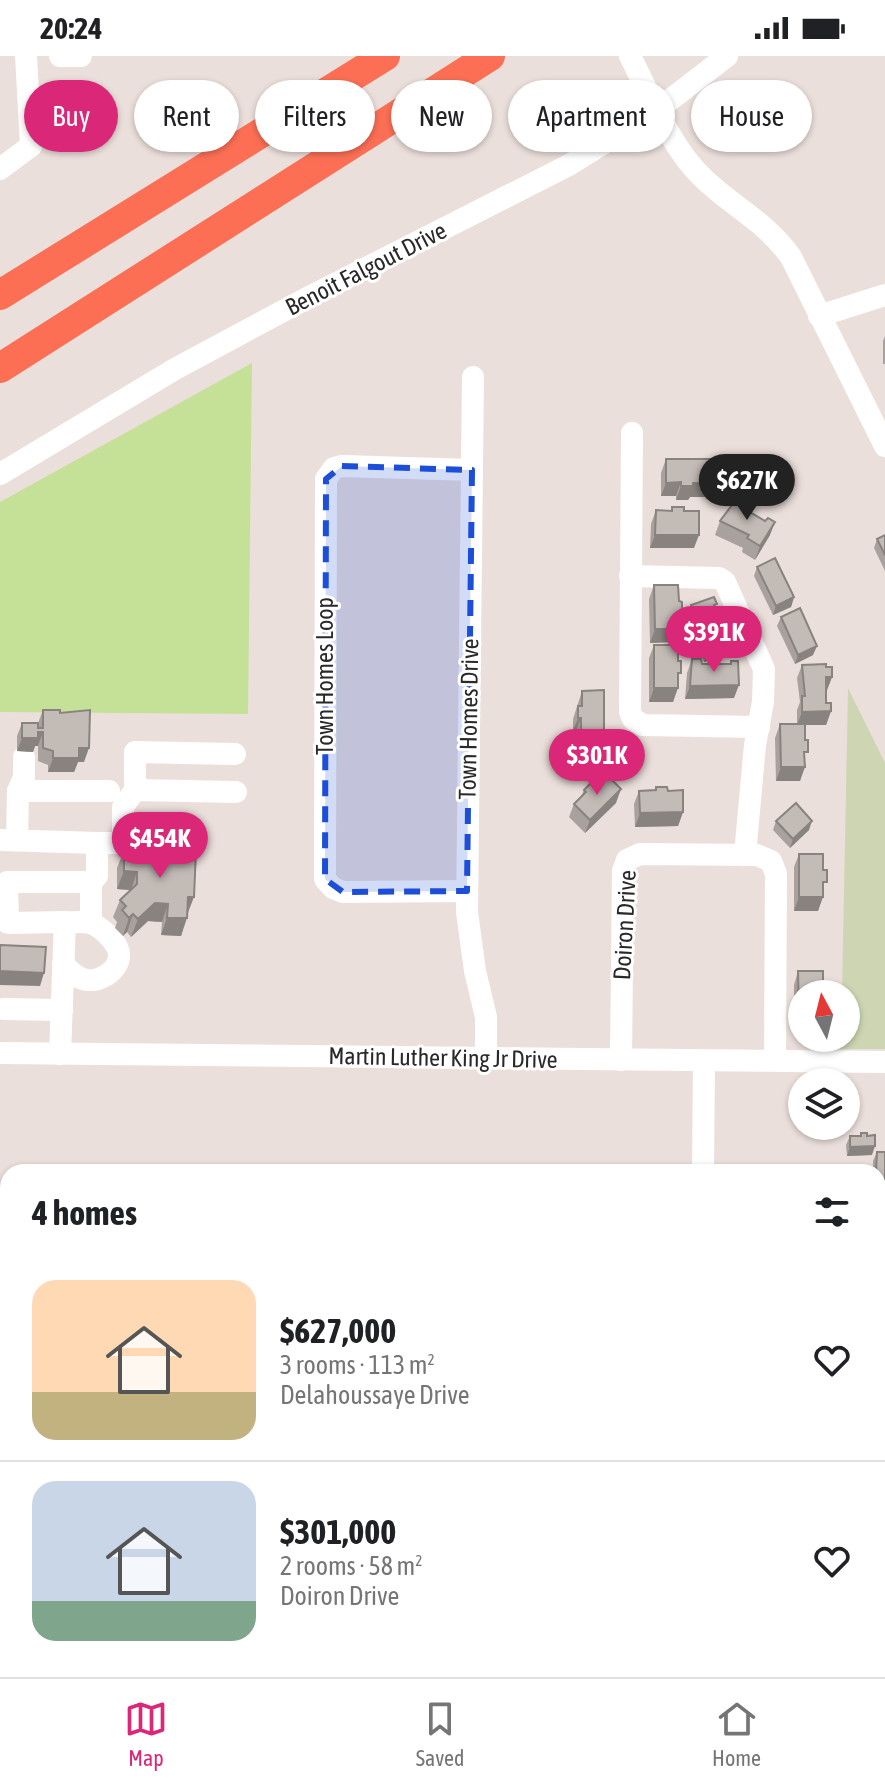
<!DOCTYPE html>
<meta charset="utf-8">
<style>
:root{--surface:#fff;--page:#f2f2f2;--text:#202124;--muted:#757577;--line:#e0e0e0;--accent:#db2777}
body{margin:0;font-family:"Asap Condensed",sans-serif;background:var(--page);color:var(--text);height:100vh;display:flex;flex-direction:column;font-size:30px;white-space:nowrap}
*{box-sizing:border-box;margin:0}
p{font-size:26px;color:var(--muted)}
.icon{flex:none;width:44px;height:44px;fill:none;stroke:currentColor;stroke-width:2;stroke-linecap:round;stroke-linejoin:round}
.map{position:relative;flex:1;overflow:hidden}
.details{position:absolute;left:0px;top:1108px;width:886px;height:514px;display:flex;flex-direction:column;background:var(--surface);border-radius:24px 24px 0 0;box-shadow:0 2px 6px #0004}
.details>*{flex:none}
.hud{position:absolute;left:24px;top:24px;width:838px;height:72px;display:flex;gap:16px}
.needle{width:52px;rotate:353deg}
.buttons{position:absolute;left:788px;top:924px;display:grid;gap:16px}
.buttons a{display:grid;place-items:center;width:72px;height:72px;border-radius:50%;background:var(--surface);box-shadow:0 2px 6px #0004;font-size:40px}
.price{position:absolute;translate:-50% -68px;padding:0 18px;border-radius:28px;background:var(--accent);color:#fff;font-size:26px;line-height:52px;filter:drop-shadow(0 2px 4px #0008)}
.price::after{content:'';position:absolute;left:50%;top:48px;width:24px;height:18px;margin-left:-12px;background:inherit;clip-path:polygon(0 0,100% 0,50% 100%)}
.price.on{background:#222;color:#fff}
ul{padding:0;list-style:none}
li{display:flex;align-items:center;gap:24px;height:200px;padding:0 32px}
li+li{border-top:2px solid var(--line)}
li span{display:grid;place-items:center;flex:none;width:224px;height:160px;border-radius:24px;color:#555}
li>.icon{margin-inline-start:auto}
span .icon{width:96px;height:96px;fill:#fffc;stroke-width:1}
li b{font-size:34px}
h2{display:flex;justify-content:space-between;align-items:center;height:96px;padding:0 32px;font-size:34px}
.tag{padding:0 28px;border-radius:36px;background:var(--surface);box-shadow:0 2px 6px #0004;font-size:28px;line-height:72px}
.tag.on{background:var(--accent);color:#fff}
.status{display:flex;justify-content:space-between;align-items:center;height:56px;padding:0 40px;background:var(--surface);direction:ltr}
.status svg{height:22px;fill:currentColor}
.tab-bar{display:flex;justify-content:space-around;align-items:center;height:112px;border-top:2px solid var(--line);background:var(--surface);font-size:22px;color:var(--muted)}
.tab-bar a{display:grid;justify-items:center;gap:4px}
.tab-bar .on{color:var(--accent)}
.map>svg:first-child{display:block}
</style>
<div class="status"><b>20:24</b><svg viewBox="0 0 49 12"><path d="M0 12V9h3v3zM5 12V6h3v6zM10 12V3h3v9zM15 12V0h3v12zM26 1h20v11H26zM47 4h2v5h-2z"/></svg></div>
<div class="map">
<svg width="885" height="1621" viewBox="0 0 885 1621">
<rect width="100%" height="100%" fill="#ebdfdb"/>
<!-- green -->
<polygon fill="#c5e197" points="252,307 248,658 0,656 0,446"/>
<!-- cemetery -->
<polygon fill="#cdd5b2" points="848,632 885,707 885,993 840,993 841,982 846,982 846,938 842,938"/>
<g fill="none" stroke-linecap="round" stroke-linejoin="round">
<!-- minor -->
<g stroke="#fff" stroke-width="22">
<polyline points="60,0 81,0"/>
<path d="M 630,0 C 650,39 671,92 703,122 C 734,152 764,164 791,201 L 885,390"/>
<polyline points="0,113 31,90 26,0"/>
<polyline points="819,260 885,239"/>
<polyline points="473,321 467,856 475,915 486,961 486,1003"/>
<polyline points="632,377 630,656 633,663 643,669 759,671"/>
<polyline points="0,418 175,313 311,240 569,109 657,54 727,0"/>
<polyline points="630,520 719,522 725,526 764,613 763,646 755,689 745,799"/>
<polyline points="135,734 135,696 235,698"/>
<polyline points="18,735 24,721 24,701"/>
<polyline points="0,784 97,787 97,820 91,826"/>
<polyline points="17,784 18,735 109,735"/>
<polyline points="97,787 123,787 123,751 135,734 236,736"/>
<polyline points="467,835 343,836 333,832 325,823 326,423 334,412 342,410 472,414"/>
<polyline points="65,866 8,867 7,826 91,826 91,867"/>
<polyline points="4,953 62,954"/>
<polyline points="0,997 885,1006"/>
<path d="M 60,998 L 65,866 C 72,867 83,865 90,867 C 100,870 119,887 119,898 C 120,915 98,928 83,923 C 75,921 69,914 63,908"/>
<polyline points="621,1004 623,815 627,804 640,798 757,799 771,805 776,818 775,1004"/>
<polyline points="703,1116 704,1005"/>
<polyline points="0,1185 8,1185"/>
<polyline points="878,1193 885,1193"/>
<polyline points="878,1324 885,1324"/>
<polyline points="0,1387 8,1387"/>
<polyline points="878,1452 885,1452"/>
</g>
<!-- highway -->
<g stroke="#fc6f55" stroke-width="30">
<polyline points="0,239 385,0"/>
<polyline points="0,312 490,0"/>
</g>
</g>
<!-- wall -->
<g fill="#a8a19d">
<polygon points="885,280 885,308 883,308 883,285"/>
<polygon points="666,403 710,427 705,441 690,441 688,444 676,444 676,440 661,440 661,417"/>
<polygon points="672,451 684,455 694,492 650,492 651,468 656,454 671,455"/>
<polygon points="744,452 770,479 755,504 742,496 743,492 715,479 720,465"/>
<polygon points="885,479 885,515 874,492 877,483"/>
<polygon points="757,511 794,541 791,551 773,559 754,520"/>
<polygon points="654,529 678,568 673,586 650,587 649,543"/>
<polygon points="691,549 730,585 725,599 704,606 686,563"/>
<polygon points="781,561 813,599 795,608 777,570"/>
<polygon points="654,589 678,627 673,646 649,646 649,602"/>
<polygon points="692,603 702,608 730,608 731,605 734,642 685,643 687,617"/>
<polygon points="802,609 826,611 832,621 827,634 826,634 826,647 831,655 826,669 805,669 805,706 800,725 776,725 775,682 780,668 797,668 797,654 800,646 797,622"/>
<polygon points="582,635 604,678 599,691 576,692 576,675 573,675 573,663"/>
<polygon points="43,654 60,657 84,706 78,706 74,716 48,716 48,709 38,705 38,690 35,690 33,696 17,695 17,680 22,667 38,667"/>
<polygon points="656,731 668,735 683,756 678,770 635,771 634,748 639,735 654,734"/>
<polygon points="584,734 616,747 585,777 569,761 574,748 581,741"/>
<polygon points="776,765 809,774 790,792 773,774"/>
<polygon points="149,785 162,793 187,859 181,880 161,879 162,866 148,865 131,881 127,876 123,880 115,872 117,866 113,861 120,844 130,834 117,833 117,812 124,794 145,795"/>
<polygon points="799,798 823,814 823,836 818,855 794,855 794,811"/>
<polygon points="798,915 823,931 802,938 802,972 794,972 794,929"/>
<polygon points="861,1077 872,1099 847,1100 846,1089 850,1080 860,1080"/>
<polygon points="877,1096 881,1134 878,1116 873,1116 873,1105"/>
<polygon points="884,1210 885,1249 880,1249 881,1219"/>
<polygon points="884,1466 885,1501 881,1501 880,1475"/>
<polygon points="817,1614 860,1614 858,1621 817,1615"/>
</g>
<!-- shaded-wall -->
<g fill="#88837f">
<polygon points="681,426 676,440 661,440 666,427"/>
<polygon points="693,427 710,427 705,441 690,441 688,444 676,444 681,430"/>
<polygon points="775,466 770,479 755,504 760,490"/>
<polygon points="655,479 699,479 694,492 650,492"/>
<polygon points="794,541 791,551 773,559 776,550"/>
<polygon points="655,573 678,573 673,586 650,587"/>
<polygon points="730,585 725,599 704,606 709,592"/>
<polygon points="817,590 813,599 795,608 798,599"/>
<polygon points="826,621 832,621 827,634 821,634"/>
<polygon points="739,629 734,642 685,643 690,630"/>
<polygon points="654,632 678,632 673,646 649,646"/>
<polygon points="831,655 826,669 797,669 802,656"/>
<polygon points="578,662 581,662 576,675 573,675"/>
<polygon points="38,676 43,676 38,690 35,690 33,696 17,695 22,682"/>
<polygon points="581,678 604,678 599,691 576,692"/>
<polygon points="79,692 89,692 84,706 78,706 74,716 48,716 53,702"/>
<polygon points="781,711 805,711 800,725 776,725"/>
<polygon points="621,733 616,747 585,777 590,764"/>
<polygon points="683,756 678,770 635,771 640,757"/>
<polygon points="812,765 809,774 790,792 793,783"/>
<polygon points="124,815 137,816 131,834 117,833"/>
<polygon points="188,841 194,841 187,859"/>
<polygon points="799,841 823,841 818,855 794,855"/>
<polygon points="155,847 168,848 162,866 148,865 131,881 138,863"/>
<polygon points="133,858 127,876 123,880 129,862"/>
<polygon points="167,862 187,862 181,880 161,879"/>
<polygon points="0,915 44,917 40,930 0,929"/>
<polygon points="799,958 802,958 802,972 794,972"/>
<polygon points="875,1090 872,1099 847,1100 850,1091"/>
<rect x="878" y="1125" width="7" height="9"/>
<polygon points="884,1240 885,1240 885,1249 880,1249"/>
<polygon points="878,1296 885,1296 882,1305 878,1305"/>
<polygon points="0,1346 8,1347 8,1356 0,1356"/>
<polygon points="879,1359 885,1359 885,1369 878,1369"/>
<rect x="878" y="1416" width="7" height="9"/>
<polygon points="0,1441 8,1441 7,1459 0,1459"/>
<polygon points="0,1487 8,1488 8,1497 0,1497"/>
<polygon points="0,1521 8,1521 7,1535 0,1535"/>
<polygon points="0,1558 8,1558 7,1576 0,1576"/>
</g>
<!-- building -->
<g fill="#c3bbb6" stroke="#88837f" stroke-width="2">
<polygon points="666,403 710,403 710,427 693,427 693,430 681,430 681,426 666,427"/>
<polygon points="738,441 746,446 743,452 765,465 768,462 775,466 760,490 747,482 749,479 720,465"/>
<polygon points="672,451 684,451 684,455 699,455 699,479 655,479 656,454 672,455"/>
<polygon points="885,479 885,499 877,483"/>
<polygon points="775,502 794,541 776,550 757,511"/>
<polygon points="654,529 678,529 679,545 682,546 682,557 678,557 678,573 655,573"/>
<polygon points="714,541 717,548 714,549 730,585 709,592 691,549"/>
<polygon points="800,552 817,590 798,599 781,561"/>
<polygon points="654,589 678,589 678,605 681,605 681,617 678,617 678,632 654,632"/>
<polygon points="692,603 701,603 702,608 731,608 731,605 738,605 739,629 690,630"/>
<polygon points="826,608 826,611 832,611 832,621 826,621 826,647 831,647 831,655 802,656 802,640 805,640 802,609"/>
<polygon points="604,634 604,678 581,678 581,662 578,662 578,650 582,650 582,635"/>
<polygon points="43,654 60,654 60,657 90,654 89,692 79,692 79,702 53,702 53,695 43,692 43,676 38,676 38,682 22,682 22,667 38,667 38,672 43,672"/>
<polygon points="780,668 805,668 805,684 808,684 808,696 804,696 805,711 781,711"/>
<polygon points="606,718 621,733 590,764 574,748 586,736 584,734 592,726 595,729"/>
<polygon points="656,731 667,731 668,735 683,734 683,756 640,757 639,735 656,734"/>
<polygon points="796,747 812,765 793,783 776,765"/>
<polygon points="149,785 162,786 162,793 196,794 194,841 188,841 187,862 167,862 168,848 155,847 138,863 133,858 129,862 122,854 126,850 120,844 137,828 137,816 124,815 124,794 148,795"/>
<polygon points="799,798 823,798 823,814 827,814 827,826 823,826 823,841 799,841"/>
<polygon points="0,889 46,891 44,917 0,915"/>
<polygon points="798,915 823,915 823,931 826,931 826,938 802,938 802,958 799,958"/>
<polygon points="861,1077 867,1077 867,1080 875,1079 875,1090 850,1091 850,1080 861,1080"/>
<polygon points="877,1096 885,1096 885,1125 878,1125 878,1116 876,1116"/>
<rect x="752" y="1112" width="12" height="4"/>
<rect x="878" y="1130" width="3" height="28"/>
<rect x="884" y="1210" width="1" height="30"/>
<rect x="878" y="1264" width="7" height="32"/>
<polygon points="0,1307 8,1307 8,1347 0,1346"/>
<rect x="879" y="1337" width="6" height="22"/>
<rect x="878" y="1396" width="7" height="20"/>
<rect x="0" y="1418" width="8" height="23"/>
<polygon points="884,1466 885,1466 885,1492"/>
<polygon points="0,1467 8,1467 8,1488 0,1487"/>
<rect x="0" y="1500" width="8" height="21"/>
<polygon points="0,1537 8,1538 8,1558 0,1558"/>
</g>
<!-- marked area -->
<path fill="#1d4ed8" fill-opacity="0.2" stroke="#1d4ed8" stroke-width="6" stroke-dasharray="16 10" stroke-linejoin="round" d="M 342,410 L 472,414 L 467,835 L 343,836 L 325,823 L 326,423 Z"/>
<g text-anchor="middle" stroke-width="6" stroke-linejoin="round" paint-order="stroke">
<!-- street labels -->
<g font-size="24" fill="#292929" stroke="#fff">
<text transform="translate(366 213) rotate(-27)" y="8">Benoit Falgout Drive</text>
<text transform="translate(325 620) rotate(-90)" y="8">Town Homes Loop</text>
<text transform="translate(469 663) rotate(-89)" y="8">Town Homes Drive</text>
<text transform="translate(625 869) rotate(-87)" y="8">Doiron Drive</text>
<text transform="translate(443 1002) rotate(1)" y="8">Martin Luther King Jr Drive</text>
</g>
</g>
</svg>
<div class="buttons">
<a><svg class="needle" viewBox="-14 -14 28 28"><path d="M0-13l5 13h-10z" fill="#e53935"/><path d="M0 13l5-13h-10z" fill="#757577"/></svg></a>
<a><svg class="icon" aria-label="layers" viewBox="0 0 24 24"><path d="M12 4l9 5-9 5-9-5zM3 14l9 5 9-5"/></svg></a>
</div>
<b class="price on" style="left:747px;top:466px">$627K</b>
<b class="price" style="left:714px;top:618px">$391K</b>
<b class="price" style="left:597px;top:741px">$301K</b>
<b class="price" style="left:160px;top:824px">$454K</b>
<div class="hud">
<a class="tag on">Buy</a>
<a class="tag">Rent</a>
<a class="tag">Filters</a>
<a class="tag">New</a>
<a class="tag">Apartment</a>
<a class="tag">House</a>
</div>
<section class="details">
<h2>4 homes<svg class="icon" aria-label="filters" viewBox="0 0 24 24"><path d="M4 7h16M4 17h16"/><circle cx="9" cy="7" r="2"/><circle cx="15" cy="17" r="2"/></svg></h2>
<ul>
<li><span style="background:linear-gradient(#ffd9b3 70%,#c2b280 0)"><svg class="icon" aria-label="home" viewBox="0 0 24 24"><path d="M3 11l9-7 9 7M6 9v11h12V9"/></svg></span><div><b>$627,000</b><p>3 rooms · 113 m²</p><p>Delahoussaye Drive</p></div><svg class="icon" aria-label="heart" viewBox="0 0 24 24"><path d="M12 20l-8-8c-3-5 5-10 8-4 3-6 11-1 8 4z"/></svg></li>
<li><span style="background:linear-gradient(#c9d6e8 75%,#7fa58c 0)"><svg class="icon" aria-label="home" viewBox="0 0 24 24"><path d="M3 11l9-7 9 7M6 9v11h12V9"/></svg></span><div><b>$301,000</b><p>2 rooms · 58 m²</p><p>Doiron Drive</p></div><svg class="icon" aria-label="heart" viewBox="0 0 24 24"><path d="M12 20l-8-8c-3-5 5-10 8-4 3-6 11-1 8 4z"/></svg></li>
</ul>
</section>
</div>
<nav class="tab-bar">
<a class="on"><svg class="icon" aria-label="map" viewBox="0 0 24 24"><path d="M3 6l6-2 6 2 6-2v14l-6 2-6-2-6 2zM9 4v14M15 6v14"/></svg>Map</a>
<a><svg class="icon" aria-label="saved" viewBox="0 0 24 24"><path d="M7 4h10v16l-5-4-5 4z"/></svg>Saved</a>
<a><svg class="icon" aria-label="home" viewBox="0 0 24 24"><path d="M3 11l9-7 9 7M6 9v11h12V9"/></svg>Home</a>
</nav>
